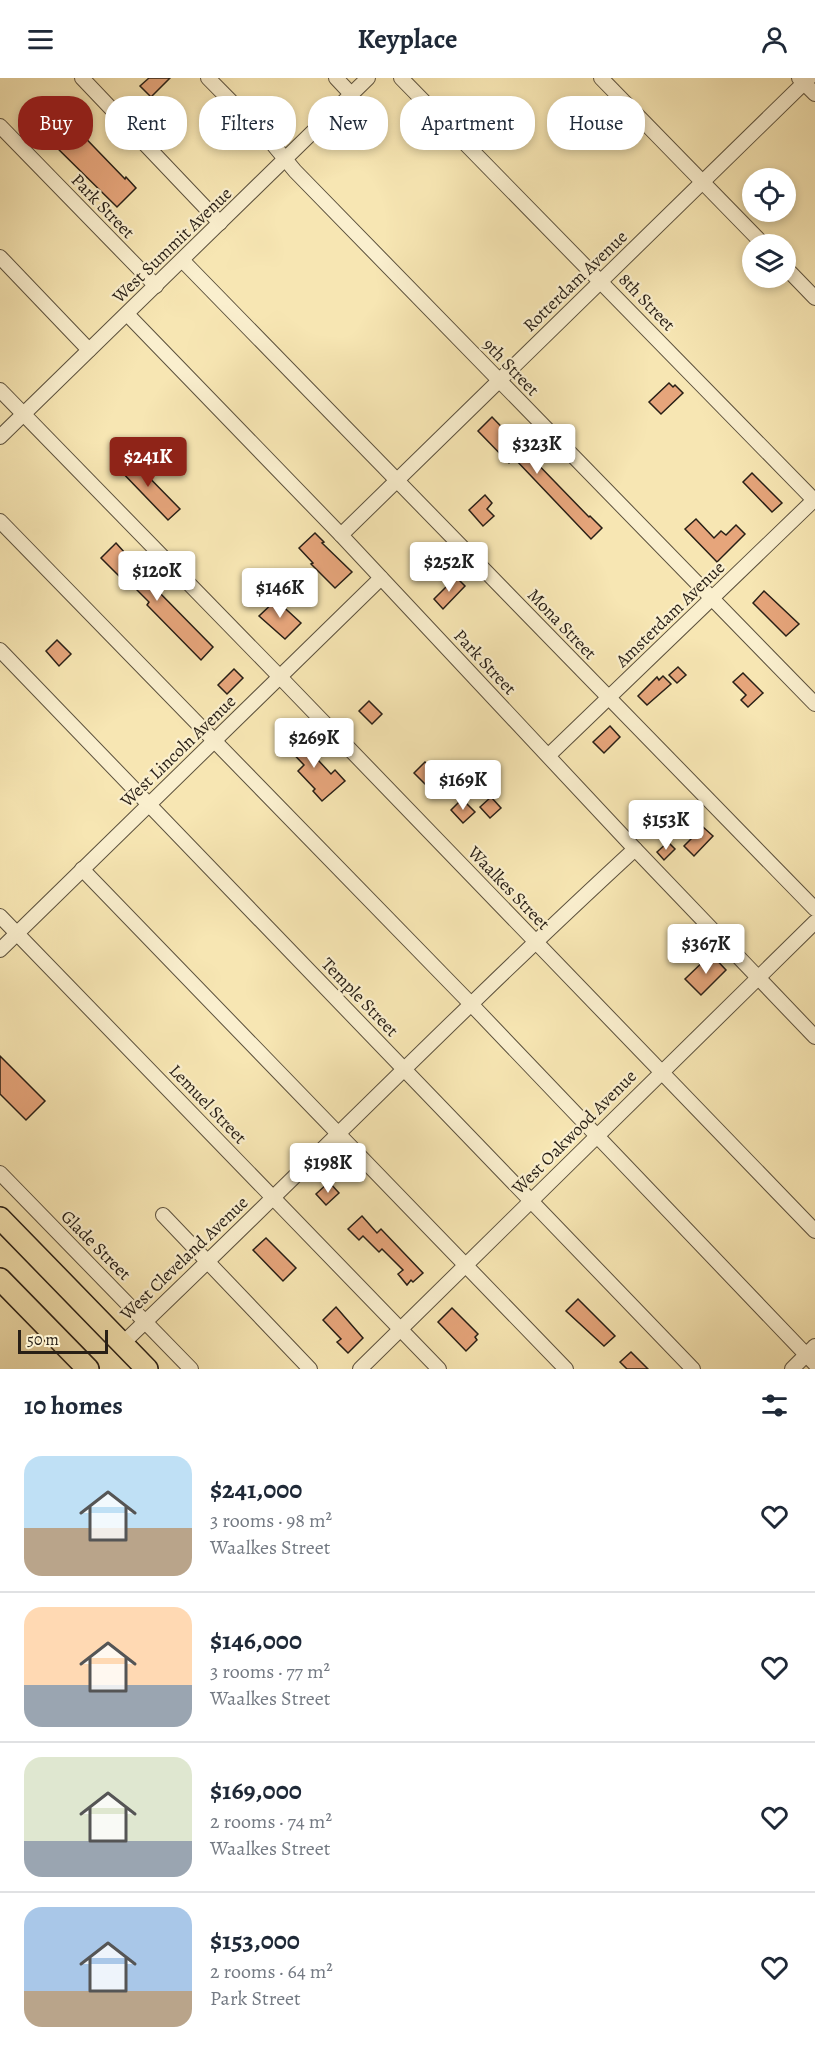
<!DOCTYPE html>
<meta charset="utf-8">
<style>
:root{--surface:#fff;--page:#f6f6f7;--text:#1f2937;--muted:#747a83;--line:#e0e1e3;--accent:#8f2418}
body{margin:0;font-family:Alegreya,serif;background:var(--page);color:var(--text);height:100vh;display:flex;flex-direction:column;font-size:22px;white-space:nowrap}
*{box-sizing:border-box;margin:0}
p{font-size:20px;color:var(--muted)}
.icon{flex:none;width:33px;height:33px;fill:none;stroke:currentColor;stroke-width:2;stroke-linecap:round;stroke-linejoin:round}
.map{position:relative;height:1291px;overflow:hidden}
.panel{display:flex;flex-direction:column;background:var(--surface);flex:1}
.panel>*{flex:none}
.hud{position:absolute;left:18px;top:18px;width:780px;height:54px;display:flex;gap:12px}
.buttons{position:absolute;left:742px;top:90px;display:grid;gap:12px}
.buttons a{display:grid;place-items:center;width:54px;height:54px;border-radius:50%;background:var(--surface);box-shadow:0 3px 9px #0003;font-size:30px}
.scale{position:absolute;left:18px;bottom:15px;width:90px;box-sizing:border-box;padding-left:6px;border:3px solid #281f16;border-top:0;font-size:16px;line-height:21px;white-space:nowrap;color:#281f16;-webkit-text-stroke:4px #faefce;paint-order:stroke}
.price{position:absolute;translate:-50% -51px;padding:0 14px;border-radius:6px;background:#fff;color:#222;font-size:20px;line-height:39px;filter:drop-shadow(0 2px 3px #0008)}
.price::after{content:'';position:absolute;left:50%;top:36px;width:18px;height:14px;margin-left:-9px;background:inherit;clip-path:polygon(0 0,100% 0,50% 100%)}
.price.selected{background:var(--accent);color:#fff}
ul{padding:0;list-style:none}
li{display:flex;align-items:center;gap:18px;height:150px;padding:0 24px}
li+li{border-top:2px solid var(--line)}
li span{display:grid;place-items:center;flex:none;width:168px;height:120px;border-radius:18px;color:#555}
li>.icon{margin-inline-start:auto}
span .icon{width:72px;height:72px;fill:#fffc;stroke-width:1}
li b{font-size:26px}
h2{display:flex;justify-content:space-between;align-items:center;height:72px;padding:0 24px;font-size:26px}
.chip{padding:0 21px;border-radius:24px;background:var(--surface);box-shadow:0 3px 9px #0003;font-size:21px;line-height:54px}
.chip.selected{background:var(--accent);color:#fff}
header{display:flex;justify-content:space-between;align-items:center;height:78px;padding:0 24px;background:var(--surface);font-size:27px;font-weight:700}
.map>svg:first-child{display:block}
</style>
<header><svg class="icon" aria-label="menu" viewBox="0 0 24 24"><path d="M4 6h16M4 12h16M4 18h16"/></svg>Keyplace<svg class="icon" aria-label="person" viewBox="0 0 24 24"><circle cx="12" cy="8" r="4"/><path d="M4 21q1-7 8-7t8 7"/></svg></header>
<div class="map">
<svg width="815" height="1291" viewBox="0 0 815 1291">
<rect width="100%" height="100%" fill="#f7e6b3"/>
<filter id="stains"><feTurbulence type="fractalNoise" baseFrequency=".00333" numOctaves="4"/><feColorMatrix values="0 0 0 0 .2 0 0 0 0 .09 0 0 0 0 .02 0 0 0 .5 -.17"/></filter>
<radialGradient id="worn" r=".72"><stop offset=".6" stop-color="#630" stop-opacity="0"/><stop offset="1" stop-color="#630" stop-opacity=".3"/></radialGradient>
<!-- building -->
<g fill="#e6a57b" stroke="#281f16" stroke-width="1.5">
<polygon points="149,0 170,0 151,19 140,8"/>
<polygon points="67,41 125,101 126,99 136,110 117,129 47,60"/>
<polygon points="669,305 673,309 675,307 683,315 661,336 649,324"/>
<polygon points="492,339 589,439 590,438 602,450 591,461 514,380 509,385 478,353"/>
<polygon points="128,378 180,431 168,442 117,389"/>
<polygon points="752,395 782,425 772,434 743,404"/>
<polygon points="485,417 492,425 487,431 494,438 483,448 469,432"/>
<polygon points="696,441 714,460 721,453 726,457 736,447 745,456 717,484 685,451"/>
<polygon points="315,455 324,464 322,465 352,494 335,510 311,486 313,485 299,470"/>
<polygon points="116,465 125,475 123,477 144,498 146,496 156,505 153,508 213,569 201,582 147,527 149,524 128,503 126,505 101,480"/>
<polygon points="456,499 465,508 443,531 434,521"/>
<polygon points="764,513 799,546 786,558 753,525"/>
<polygon points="276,522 301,545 285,561 259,538"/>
<polygon points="57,562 71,576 59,588 46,573"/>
<polygon points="678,589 686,597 677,605 669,597"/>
<polygon points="234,591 243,600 227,616 218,607"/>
<polygon points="743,595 763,615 748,629 741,622 746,617 733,604"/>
<polygon points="663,598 671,606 647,627 638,618 657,599 659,602"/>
<polygon points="369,623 382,636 372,646 359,633"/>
<polygon points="610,648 620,659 604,675 593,664"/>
<polygon points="292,654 331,696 335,692 345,703 322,723 313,713 315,711 298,693 304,687 282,664"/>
<polygon points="425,684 439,697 428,709 414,695"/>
<polygon points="491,719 501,730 490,740 480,729"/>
<polygon points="462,721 475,734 463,745 451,732"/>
<polygon points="663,740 674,751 666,759 655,748"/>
<polygon points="703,749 713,758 694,778 684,768"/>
<polygon points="668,764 675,771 664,782 657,774"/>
<polygon points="711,876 726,892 701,917 685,901"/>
<polygon points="0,978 45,1023 26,1042 0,1016"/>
<polygon points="329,1104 339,1115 326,1127 316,1116"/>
<polygon points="362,1138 377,1155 381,1151 423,1195 413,1204 411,1202 407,1207 398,1196 403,1192 382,1171 379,1174 363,1158 359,1162 348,1151"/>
<polygon points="266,1160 296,1190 283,1203 253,1172"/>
<polygon points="578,1221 615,1258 604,1268 566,1233"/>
<polygon points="336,1229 363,1260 348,1275 337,1264 341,1261 323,1242"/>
<polygon points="452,1230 478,1256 475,1259 477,1262 466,1273 438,1244"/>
<polygon points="631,1274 648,1291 627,1291 620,1284"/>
</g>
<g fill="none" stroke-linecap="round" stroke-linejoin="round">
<!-- minor casing -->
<g stroke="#5c513d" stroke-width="16">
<g id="minor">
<polyline points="82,0 220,145"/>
<polyline points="208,0 271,64 295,93 815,626"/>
<polyline points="336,0 351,16"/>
<polyline points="401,0 815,423"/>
<polyline points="601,0 763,166"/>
<polyline points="799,0 815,16"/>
<polyline points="0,48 156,208"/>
<polyline points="0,179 89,272"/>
<polyline points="182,182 815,831"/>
<polyline points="786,190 815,220"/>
<polyline points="127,236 341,457 635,771 815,959"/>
<polyline points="0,312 280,599 815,1153"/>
<polyline points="0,359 368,0"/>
<polyline points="0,443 470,925 815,1286"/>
<polyline points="341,457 809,0"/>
<polyline points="0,572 693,1291"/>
<polyline points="549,677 815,421"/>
<polyline points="82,791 566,1291"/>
<polyline points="0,838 439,1291"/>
<polyline points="0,872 381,500"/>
<polyline points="0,1095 191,1291"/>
<polyline points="163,1137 310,1291"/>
<path d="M 122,1266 C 294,1102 460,932 635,771"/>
<polyline points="360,1291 815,844"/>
<polyline points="792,1291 815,1268"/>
</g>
</g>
<!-- highway casing -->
<g stroke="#281f16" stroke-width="24">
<g id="highway">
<polyline points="0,1140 147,1291"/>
<polyline points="0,1201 88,1291"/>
</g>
</g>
<!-- minor -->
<use href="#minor" stroke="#faefce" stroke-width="14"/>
<!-- highway -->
<use href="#highway" stroke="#f7e6b3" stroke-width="21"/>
</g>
<g text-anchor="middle" stroke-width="4.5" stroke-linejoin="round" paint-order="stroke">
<!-- street labels -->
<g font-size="18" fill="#281f16" stroke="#faefce">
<text transform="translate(103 128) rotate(46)" y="6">Park Street</text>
<text transform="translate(172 167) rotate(-44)" y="6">West Summit Avenue</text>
<text transform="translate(575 203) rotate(-44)" y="6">Rotterdam Avenue</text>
<text transform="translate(647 224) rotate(46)" y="6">8th Street</text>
<text transform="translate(511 289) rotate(46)" y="6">9th Street</text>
<text transform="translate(670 536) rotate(-44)" y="6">Amsterdam Avenue</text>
<text transform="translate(562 546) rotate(46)" y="6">Mona Street</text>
<text transform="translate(485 584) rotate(47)" y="6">Park Street</text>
<text transform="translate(178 673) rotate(-44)" y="6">West Lincoln Avenue</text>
<text transform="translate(509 810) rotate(46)" y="6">Waalkes Street</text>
<text transform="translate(360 919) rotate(46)" y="6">Temple Street</text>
<text transform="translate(208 1026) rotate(46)" y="6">Lemuel Street</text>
<text transform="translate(574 1054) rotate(-45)" y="6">West Oakwood Avenue</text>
<text transform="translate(96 1167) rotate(45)" y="6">Glade Street</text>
<text transform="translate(184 1180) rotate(-44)" y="6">West Cleveland Avenue</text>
</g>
</g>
<rect width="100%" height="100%" filter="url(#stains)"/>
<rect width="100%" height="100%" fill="url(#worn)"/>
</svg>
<div class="buttons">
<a><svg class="icon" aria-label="locate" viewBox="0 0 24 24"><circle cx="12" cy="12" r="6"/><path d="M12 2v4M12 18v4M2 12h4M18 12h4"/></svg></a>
<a><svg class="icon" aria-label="layers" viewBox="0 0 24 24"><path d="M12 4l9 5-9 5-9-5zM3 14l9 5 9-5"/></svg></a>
</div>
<div class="scale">50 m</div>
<b class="price" style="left:537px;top:397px">$323K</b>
<b class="price selected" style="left:148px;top:410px">$241K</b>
<b class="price" style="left:449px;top:515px">$252K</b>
<b class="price" style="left:157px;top:524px">$120K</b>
<b class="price" style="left:280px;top:541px">$146K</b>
<b class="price" style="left:314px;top:691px">$269K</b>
<b class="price" style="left:463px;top:733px">$169K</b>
<b class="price" style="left:666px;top:773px">$153K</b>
<b class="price" style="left:706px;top:897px">$367K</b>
<b class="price" style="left:328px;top:1116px">$198K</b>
<div class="hud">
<a class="chip selected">Buy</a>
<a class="chip">Rent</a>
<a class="chip">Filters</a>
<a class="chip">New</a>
<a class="chip">Apartment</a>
<a class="chip">House</a>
</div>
</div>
<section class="panel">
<h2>10 homes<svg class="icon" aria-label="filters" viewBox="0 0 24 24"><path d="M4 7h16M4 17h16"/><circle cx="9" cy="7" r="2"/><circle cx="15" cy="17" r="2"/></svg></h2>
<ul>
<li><span style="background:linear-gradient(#bfe0f5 60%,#b9a48a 0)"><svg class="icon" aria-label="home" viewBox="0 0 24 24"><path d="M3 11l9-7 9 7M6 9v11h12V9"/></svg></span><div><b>$241,000</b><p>3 rooms · 98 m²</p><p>Waalkes Street</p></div><svg class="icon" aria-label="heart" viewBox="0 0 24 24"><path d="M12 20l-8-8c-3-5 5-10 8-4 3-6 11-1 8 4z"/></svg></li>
<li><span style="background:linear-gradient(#ffd9b3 65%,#9aa5b1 0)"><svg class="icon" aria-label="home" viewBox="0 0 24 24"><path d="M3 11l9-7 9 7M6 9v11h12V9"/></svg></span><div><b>$146,000</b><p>3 rooms · 77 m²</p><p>Waalkes Street</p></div><svg class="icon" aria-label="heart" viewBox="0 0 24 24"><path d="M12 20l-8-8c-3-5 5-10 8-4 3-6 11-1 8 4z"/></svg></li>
<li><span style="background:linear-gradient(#dfe7d0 70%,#9aa5b1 0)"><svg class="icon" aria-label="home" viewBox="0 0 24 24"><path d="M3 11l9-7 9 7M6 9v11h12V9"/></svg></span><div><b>$169,000</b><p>2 rooms · 74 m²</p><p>Waalkes Street</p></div><svg class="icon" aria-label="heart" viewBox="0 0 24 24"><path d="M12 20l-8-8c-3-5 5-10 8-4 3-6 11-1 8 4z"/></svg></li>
<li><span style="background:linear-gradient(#a9c7e8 70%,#b9a48a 0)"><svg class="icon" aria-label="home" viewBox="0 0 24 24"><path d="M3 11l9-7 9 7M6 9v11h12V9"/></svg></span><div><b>$153,000</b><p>2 rooms · 64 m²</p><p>Park Street</p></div><svg class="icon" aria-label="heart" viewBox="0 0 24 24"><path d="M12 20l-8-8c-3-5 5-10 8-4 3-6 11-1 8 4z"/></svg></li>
</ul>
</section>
